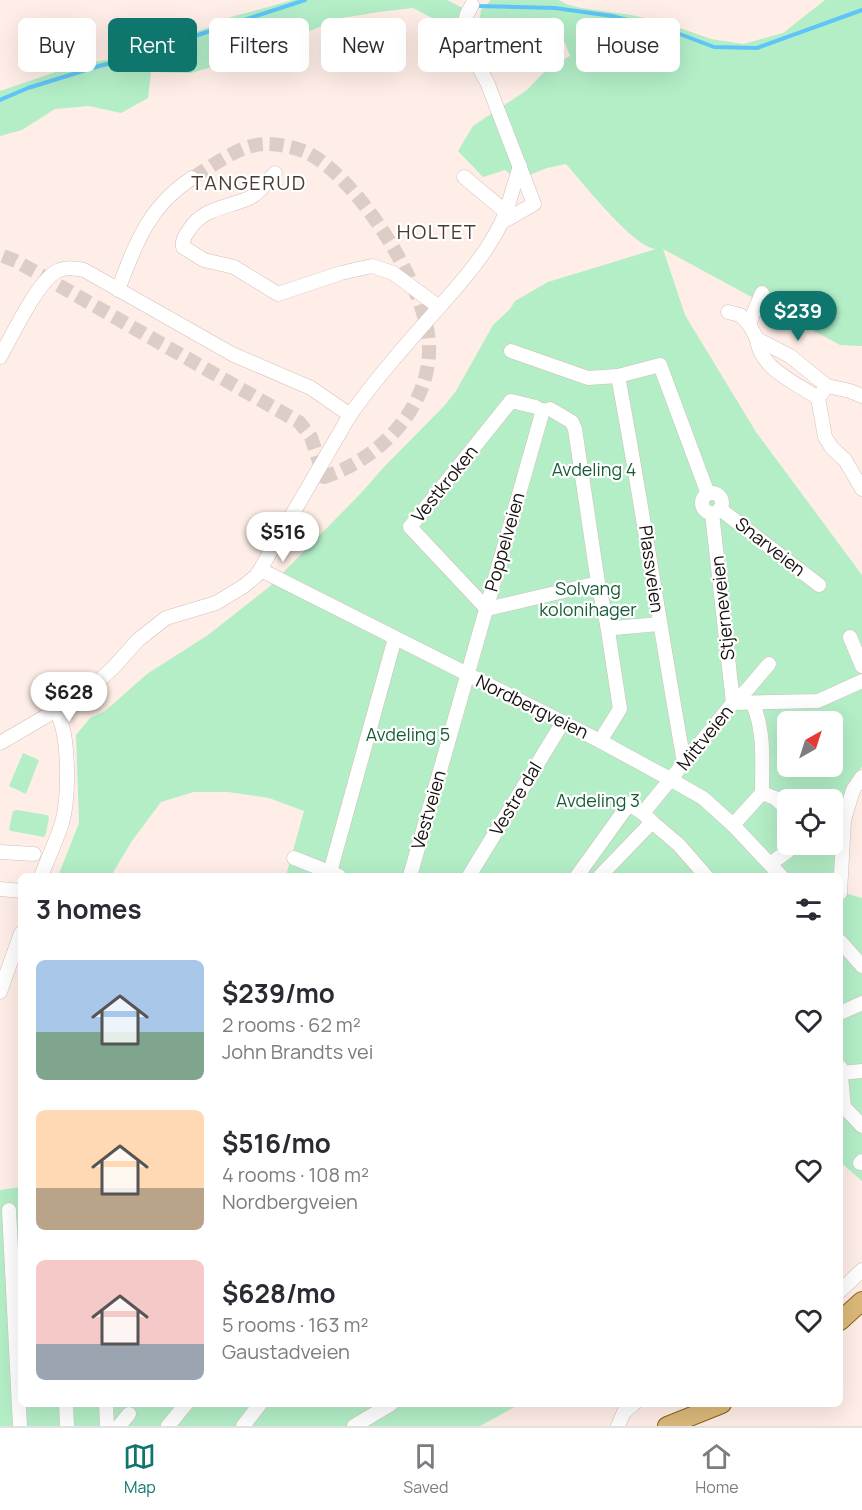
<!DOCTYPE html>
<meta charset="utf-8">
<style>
:root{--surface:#fff;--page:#f2f2f3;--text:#2b2b33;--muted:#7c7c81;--line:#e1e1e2;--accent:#0f766e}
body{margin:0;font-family:Manrope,sans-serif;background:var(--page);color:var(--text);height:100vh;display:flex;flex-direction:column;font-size:22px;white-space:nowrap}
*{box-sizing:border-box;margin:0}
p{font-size:20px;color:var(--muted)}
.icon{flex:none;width:33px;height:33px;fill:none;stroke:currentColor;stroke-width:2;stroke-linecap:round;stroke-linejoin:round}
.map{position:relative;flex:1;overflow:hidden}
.side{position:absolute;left:18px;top:873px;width:825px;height:534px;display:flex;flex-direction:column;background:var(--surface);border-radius:9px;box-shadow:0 6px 24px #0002}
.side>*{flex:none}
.banner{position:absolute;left:18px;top:18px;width:826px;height:54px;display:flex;gap:12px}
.needle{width:39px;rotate:39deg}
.tools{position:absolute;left:777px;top:711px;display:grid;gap:12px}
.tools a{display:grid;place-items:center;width:66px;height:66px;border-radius:9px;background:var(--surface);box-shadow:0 6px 24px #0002;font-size:30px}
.price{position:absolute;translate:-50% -51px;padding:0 14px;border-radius:21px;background:#fff;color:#222;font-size:20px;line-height:39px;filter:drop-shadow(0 2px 3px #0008)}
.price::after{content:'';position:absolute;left:50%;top:36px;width:18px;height:14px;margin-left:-9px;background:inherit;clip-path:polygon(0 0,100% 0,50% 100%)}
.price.active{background:var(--accent);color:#fff}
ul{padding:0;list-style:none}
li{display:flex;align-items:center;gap:18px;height:150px;padding:0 18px}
li span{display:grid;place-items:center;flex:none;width:168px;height:120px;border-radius:9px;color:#555}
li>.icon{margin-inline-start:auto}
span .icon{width:72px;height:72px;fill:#fffc;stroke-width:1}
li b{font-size:26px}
h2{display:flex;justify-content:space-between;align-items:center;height:72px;padding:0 18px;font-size:26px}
.pill{padding:0 21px;border-radius:9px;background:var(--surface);box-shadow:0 6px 24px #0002;font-size:21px;line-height:54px}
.pill.active{background:var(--accent);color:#fff}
.tabs{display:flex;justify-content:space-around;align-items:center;height:84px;border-top:2px solid var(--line);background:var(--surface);font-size:16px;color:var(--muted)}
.tabs a{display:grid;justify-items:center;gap:3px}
.tabs .active{color:var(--accent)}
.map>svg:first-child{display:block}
</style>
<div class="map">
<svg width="862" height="1426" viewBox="0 0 862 1426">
<rect width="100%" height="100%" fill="#ffeee7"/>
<!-- green -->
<g fill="#b3eec7" fill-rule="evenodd">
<polygon points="293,0 447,0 463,8 459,32 413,8 379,12 342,18 240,59 191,73 151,72 148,98 121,113 89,106 55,109 22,130 0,136 0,91 76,65 130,56 207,28 231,17"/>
<path d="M 491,0 L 559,0 L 566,4 L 581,8 L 631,15 L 663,22 L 711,39 L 743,44 L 783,33 L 825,0 L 862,0 L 862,346 L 840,345 L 663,249 L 685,315 L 756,432 L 862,575 L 862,766 L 853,781 L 839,876 L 286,876 L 304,811 L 269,798 L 228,792 L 194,792 L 161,802 L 132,841 L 111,876 L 58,876 L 79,823 L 76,735 L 90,718 L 105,711 L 147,674 L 208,635 L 269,587 L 363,491 L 383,468 L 445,405 L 456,391 L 493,325 L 510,309 L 515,301 L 548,282 L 656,249 C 633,247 584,184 566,164 L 547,168 L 517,180 L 505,170 L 483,177 L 458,151 L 473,126 L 527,90 L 547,69 L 570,56 L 565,43 L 519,37 L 484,42 L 477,34 L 481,10 ZM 788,722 L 832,722 L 832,766 L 788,766 ZM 788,800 L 832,800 L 832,844 L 788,844 Z"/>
<polygon points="23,753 39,760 26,794 9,786"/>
<polygon points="17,810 47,815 49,817 46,834 44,837 11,831 9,829 13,811"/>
<polygon points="840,884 841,892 862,898 862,1181 840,1162"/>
<polygon points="21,1187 21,1404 520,1404 480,1426 0,1426 0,1190"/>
</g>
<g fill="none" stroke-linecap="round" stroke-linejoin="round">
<!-- stream -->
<g stroke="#5fc5f8" stroke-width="4">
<polyline points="476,6 555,8 612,16 677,33 714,47 757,48 862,10"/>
<polyline points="0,100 28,88 99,66 150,54 198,35 305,0"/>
</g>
<!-- minor-tunnel -->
<path stroke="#dccdc7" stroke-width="14" stroke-dasharray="14 7" stroke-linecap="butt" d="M 3,256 L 16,261 L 299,422 L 311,437 L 324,477 C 381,459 432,405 429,343 C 426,286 357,176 306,152 C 294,147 278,144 266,144 C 240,144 213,166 192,178"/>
<!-- minor casing -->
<g stroke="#d0bfb9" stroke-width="15">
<g id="minor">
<polyline points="472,5 467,14 464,26 467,46 487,82 534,204 502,222"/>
<path d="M 275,173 C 266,183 259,194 247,199 C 225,208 203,208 189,230 C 185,235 182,241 183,247 L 204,260 L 234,267 L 278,294 L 341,273 L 372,266 L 393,273 L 439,307"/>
<polyline points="506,212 520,166"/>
<path d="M 118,290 C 136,243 148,207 192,178"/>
<polyline points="728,312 740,315 749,324 757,339 790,356 827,386 850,391 862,396"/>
<polyline points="749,324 762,293"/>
<path d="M 757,339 C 760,369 795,382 818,398"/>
<polyline points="511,351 588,378 618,376 660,365 708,494"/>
<path d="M 0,357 C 12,336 37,282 57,271 C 66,267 74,268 84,270 L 232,354 L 311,388 L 350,415"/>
<path d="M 618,376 C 642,504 661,634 684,762"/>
<polyline points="827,386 818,398 825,437 832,448 845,460 862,489"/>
<polyline points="536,407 511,401 410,527 487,609 598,583"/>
<polyline points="550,409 572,422 575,429 598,583 607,624 614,628 659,624"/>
<circle cx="712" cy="503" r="10"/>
<polyline points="720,509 819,585"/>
<polyline points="712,513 733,703 818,701 862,681"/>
<polyline points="261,570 600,741 668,778 703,798 733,825 781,876"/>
<polyline points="850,637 862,666"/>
<polyline points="600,741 620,709 607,624"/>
<path d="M 0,743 L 84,694 L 113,668 L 138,640 L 166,618 L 216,603 L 244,586 L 257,575 L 350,415 C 377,377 409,341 441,305 C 466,277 492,247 506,212 L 464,177"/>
<polyline points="762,793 775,798 788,810"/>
<polyline points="652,822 679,845 706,876"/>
<path d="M 733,825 L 762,793 C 762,763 765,732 753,704"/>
<polyline points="0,852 34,854"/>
<polyline points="294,858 339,876"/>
<polyline points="770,864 788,851 793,844"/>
<path d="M 41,876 C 48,859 56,841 62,823 C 69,799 69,743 60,720"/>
<polyline points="329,876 395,638"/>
<polyline points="410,876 543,410"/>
<polyline points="469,876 563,722"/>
<polyline points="577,876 629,804 643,813"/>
<polyline points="600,876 652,822 643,813 733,703 746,691 769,664"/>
<polyline points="0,889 21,891"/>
<polyline points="840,893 844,820 853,790 862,777"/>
<polyline points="840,941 862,966"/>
<polyline points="0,992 21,933"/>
<polyline points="840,1013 862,1003"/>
<polyline points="840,1067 844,1107 862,1126"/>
<polyline points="841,1073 862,1071"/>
<polyline points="860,1163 862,1161"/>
<polyline points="9,1210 20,1426"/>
<polyline points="840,1291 862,1270"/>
<polyline points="66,1404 67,1426"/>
<polyline points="106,1404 107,1426"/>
<polyline points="119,1426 129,1414"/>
<polyline points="168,1426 186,1404"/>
<polyline points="243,1426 260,1404"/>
<polyline points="354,1426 391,1404"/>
<polyline points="618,1426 624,1412 634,1404"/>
</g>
</g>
<!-- major casing -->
<g stroke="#87601b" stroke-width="20">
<g id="major">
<polyline points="840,1321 862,1301"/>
<polyline points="667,1426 722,1404"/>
</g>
</g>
<!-- minor -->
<use href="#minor" stroke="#fff" stroke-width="14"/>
<!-- major -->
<use href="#major" stroke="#dcb97a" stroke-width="18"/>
</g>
<g text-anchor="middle" stroke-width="4.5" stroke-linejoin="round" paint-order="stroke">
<!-- park labels -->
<g font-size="18" fill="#185b37" stroke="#fff">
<text x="594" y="476">Avdeling 4</text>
<text x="588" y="595">Solvang<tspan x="588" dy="21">kolonihager</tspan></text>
<text x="408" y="741">Avdeling 5</text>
<text x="598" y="807">Avdeling 3</text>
</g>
<!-- street labels -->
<g font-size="18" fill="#17110f" stroke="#fff">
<text transform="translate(445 484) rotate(-51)" y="6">Vestkroken</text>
<text transform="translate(505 542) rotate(-74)" y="6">Poppelveien</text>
<text transform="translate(770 547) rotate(38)" y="6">Snarveien</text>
<text transform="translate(651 569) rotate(82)" y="6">Plassveien</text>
<text transform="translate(723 608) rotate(-96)" y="6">Stjerneveien</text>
<text transform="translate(532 707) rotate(26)" y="6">Nordbergveien</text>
<text transform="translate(705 738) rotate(-51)" y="6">Mittveien</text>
<text transform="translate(516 799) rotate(-59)" y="6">Vestre dal</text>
<text transform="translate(429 810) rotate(-74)" y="6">Vestveien</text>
</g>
<!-- neighbourhood labels -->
<g font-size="20" letter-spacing="1.5" fill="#483b35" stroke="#fff">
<text x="249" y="190">TANGERUD</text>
<text x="437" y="239">HOLTET</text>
</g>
</g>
</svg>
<div class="tools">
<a><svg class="needle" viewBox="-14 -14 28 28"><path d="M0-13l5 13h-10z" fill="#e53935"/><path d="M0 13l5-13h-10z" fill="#7c7c81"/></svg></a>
<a><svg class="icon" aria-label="locate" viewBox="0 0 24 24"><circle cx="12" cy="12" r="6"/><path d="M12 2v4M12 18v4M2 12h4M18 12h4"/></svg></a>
</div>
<b class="price active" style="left:798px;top:342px">$239</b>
<b class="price" style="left:283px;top:563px">$516</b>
<b class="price" style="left:69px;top:723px">$628</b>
<div class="banner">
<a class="pill">Buy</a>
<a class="pill active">Rent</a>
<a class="pill">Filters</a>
<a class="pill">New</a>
<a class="pill">Apartment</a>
<a class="pill">House</a>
</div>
<section class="side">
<h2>3 homes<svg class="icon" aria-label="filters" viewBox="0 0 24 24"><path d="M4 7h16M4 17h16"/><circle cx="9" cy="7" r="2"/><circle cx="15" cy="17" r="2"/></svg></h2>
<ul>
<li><span style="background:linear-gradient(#a9c7e8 60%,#7fa58c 0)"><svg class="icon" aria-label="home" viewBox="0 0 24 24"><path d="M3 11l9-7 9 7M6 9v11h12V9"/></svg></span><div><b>$239/mo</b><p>2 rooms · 62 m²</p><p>John Brandts vei</p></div><svg class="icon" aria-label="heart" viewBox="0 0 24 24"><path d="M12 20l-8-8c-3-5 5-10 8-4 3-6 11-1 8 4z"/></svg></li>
<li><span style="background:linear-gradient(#ffd9b3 65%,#b9a48a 0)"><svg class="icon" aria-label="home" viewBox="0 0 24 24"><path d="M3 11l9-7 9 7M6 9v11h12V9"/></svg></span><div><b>$516/mo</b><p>4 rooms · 108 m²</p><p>Nordbergveien</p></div><svg class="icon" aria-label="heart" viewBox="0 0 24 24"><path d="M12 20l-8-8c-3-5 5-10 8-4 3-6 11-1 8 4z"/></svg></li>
<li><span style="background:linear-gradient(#f6c9c9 70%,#9aa5b1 0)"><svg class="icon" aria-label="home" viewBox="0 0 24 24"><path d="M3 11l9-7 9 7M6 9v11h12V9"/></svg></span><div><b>$628/mo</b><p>5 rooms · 163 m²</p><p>Gaustadveien</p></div><svg class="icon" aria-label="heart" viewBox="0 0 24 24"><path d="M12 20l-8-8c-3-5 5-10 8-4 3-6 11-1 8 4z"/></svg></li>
</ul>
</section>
</div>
<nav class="tabs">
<a class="active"><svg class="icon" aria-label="map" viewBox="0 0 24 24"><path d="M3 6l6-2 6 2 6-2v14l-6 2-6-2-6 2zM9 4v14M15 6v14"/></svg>Map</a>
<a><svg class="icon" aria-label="saved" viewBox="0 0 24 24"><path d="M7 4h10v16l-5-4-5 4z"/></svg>Saved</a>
<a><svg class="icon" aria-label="home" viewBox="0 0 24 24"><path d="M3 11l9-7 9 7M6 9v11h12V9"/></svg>Home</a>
</nav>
